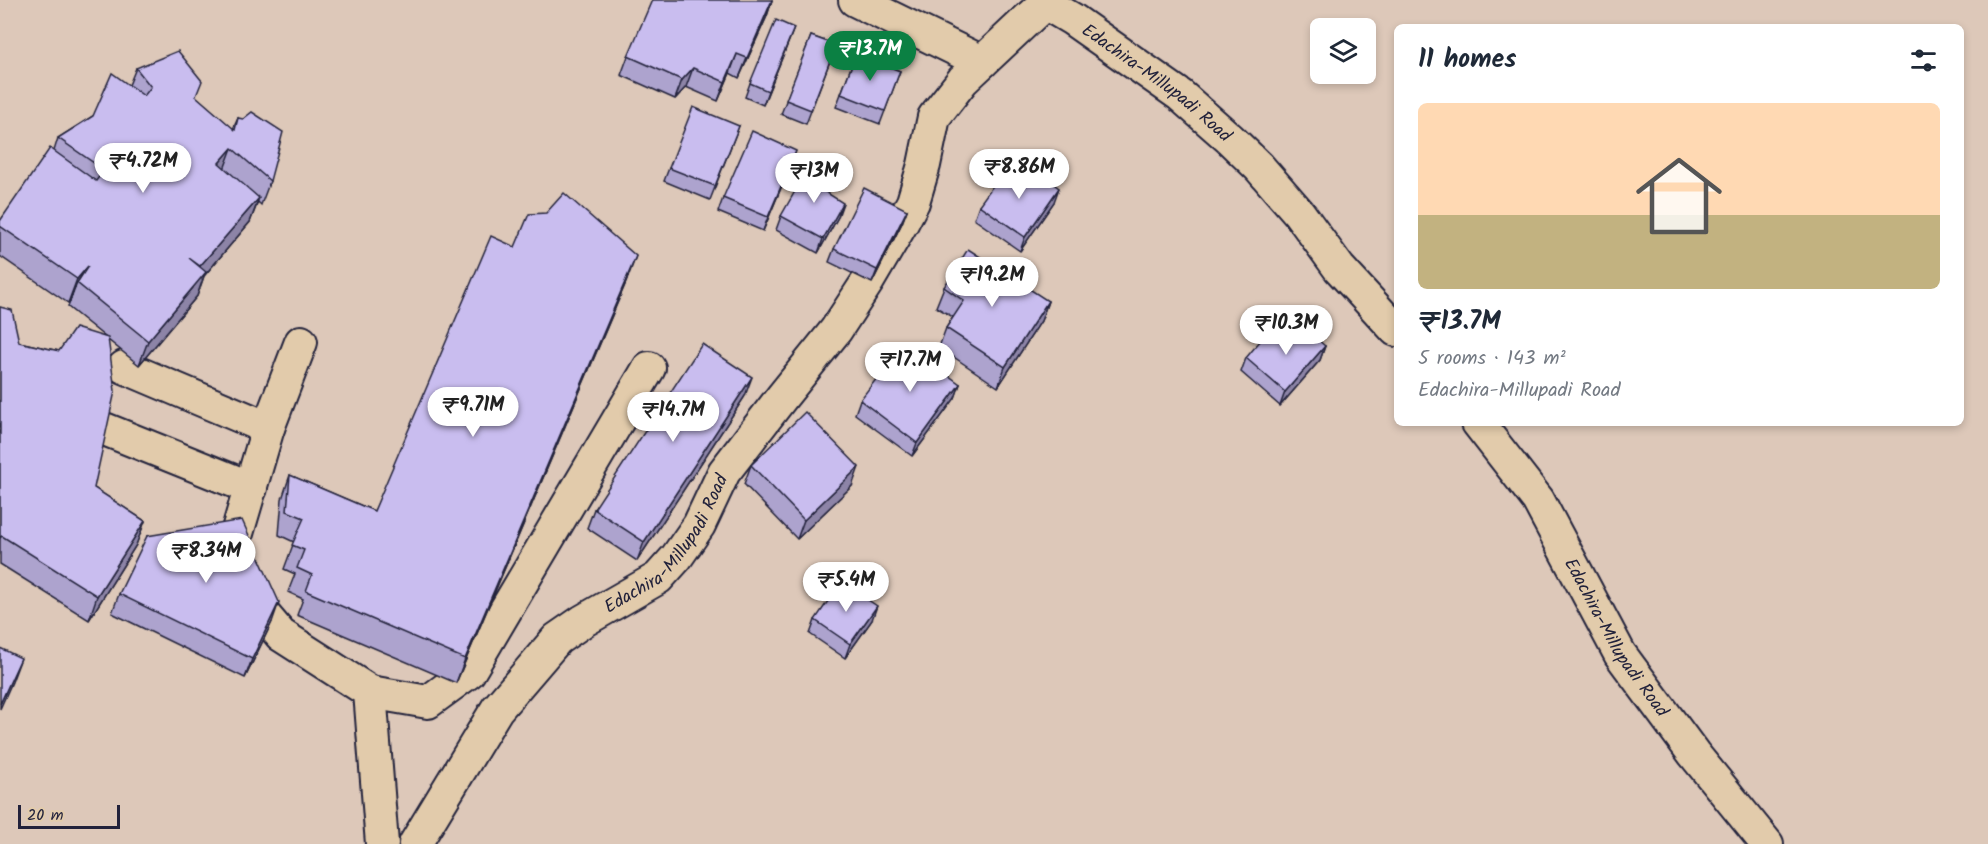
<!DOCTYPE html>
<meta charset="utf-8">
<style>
:root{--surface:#fff;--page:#f2f2f3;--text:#1f2937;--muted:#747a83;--accent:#0b8043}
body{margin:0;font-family:Kalam,sans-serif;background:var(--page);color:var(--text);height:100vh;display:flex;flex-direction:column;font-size:22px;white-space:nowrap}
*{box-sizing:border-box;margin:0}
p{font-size:20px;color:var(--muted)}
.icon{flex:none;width:33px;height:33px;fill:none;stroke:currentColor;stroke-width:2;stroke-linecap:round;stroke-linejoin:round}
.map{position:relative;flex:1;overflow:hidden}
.side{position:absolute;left:1394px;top:24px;width:570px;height:402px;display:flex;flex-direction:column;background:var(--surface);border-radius:9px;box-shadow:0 3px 9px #0003}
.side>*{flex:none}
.tools{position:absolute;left:1310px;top:18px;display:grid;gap:12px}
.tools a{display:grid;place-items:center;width:66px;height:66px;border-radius:9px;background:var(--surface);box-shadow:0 3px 9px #0003;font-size:30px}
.scale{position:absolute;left:18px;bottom:15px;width:102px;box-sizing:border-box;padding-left:6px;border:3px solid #22223b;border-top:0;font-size:16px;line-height:21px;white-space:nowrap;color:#22223b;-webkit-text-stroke:4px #e2cbab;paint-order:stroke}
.price{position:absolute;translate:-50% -51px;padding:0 14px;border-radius:21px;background:#fff;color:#222;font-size:20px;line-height:39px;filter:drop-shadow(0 2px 3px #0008)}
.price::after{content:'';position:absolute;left:50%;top:36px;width:18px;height:14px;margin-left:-9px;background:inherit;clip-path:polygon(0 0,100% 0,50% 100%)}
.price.active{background:var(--accent);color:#fff}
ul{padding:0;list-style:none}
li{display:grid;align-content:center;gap:12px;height:318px;padding:0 24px}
li span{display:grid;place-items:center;height:186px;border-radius:9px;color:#555}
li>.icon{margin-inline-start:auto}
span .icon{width:108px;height:108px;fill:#fffc;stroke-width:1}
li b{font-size:26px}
h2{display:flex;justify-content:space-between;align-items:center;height:72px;padding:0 24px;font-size:26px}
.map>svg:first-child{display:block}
</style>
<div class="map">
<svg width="1988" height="844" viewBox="0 0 1988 844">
<rect width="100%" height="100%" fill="#ddc8b9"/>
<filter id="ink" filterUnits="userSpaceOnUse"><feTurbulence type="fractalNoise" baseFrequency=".0167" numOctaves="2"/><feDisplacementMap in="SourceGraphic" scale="12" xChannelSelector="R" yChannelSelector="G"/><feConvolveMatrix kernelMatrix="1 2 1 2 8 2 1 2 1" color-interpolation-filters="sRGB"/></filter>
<g filter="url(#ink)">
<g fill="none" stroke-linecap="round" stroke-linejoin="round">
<!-- street casing -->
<g stroke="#22223b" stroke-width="36">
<g id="street">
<polyline points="855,0 982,62"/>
<polyline points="301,342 268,428 235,540 236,582 281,635 370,692"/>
<polyline points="124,367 268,428"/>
<path id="s1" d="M 1478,423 L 1538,500 L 1620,654 L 1694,754 L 1767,844"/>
<polyline points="97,426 251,488"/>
<polyline points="382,844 370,692 428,702 469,672 649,368"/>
<path id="s2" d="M 415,844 L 497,709 L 557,639 L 583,621 L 658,578 L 676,558 L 699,525 L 724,472 L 782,397 L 836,330 L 868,281 L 902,223 L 913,202 L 924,165 L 934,117 L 963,80 L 1045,3 L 1072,19 L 1180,95 L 1230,139 L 1259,167 L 1299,213 L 1339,268 L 1396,330"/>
</g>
</g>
<!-- street -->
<use href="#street" stroke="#e2cbab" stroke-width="32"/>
</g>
<!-- wall -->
<g fill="#ada3ce" stroke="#22223b" stroke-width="1.5">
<polygon points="772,0 767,16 739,78 730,73 718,101 686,87 675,99 621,75 628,56"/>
<polygon points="794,28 763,105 745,97 750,83"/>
<polygon points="811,36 836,45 806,124 781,114"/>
<polygon points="856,54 900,71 880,124 836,107"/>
<polygon points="136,68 196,97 233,129 238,118 270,181 261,205 258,202 250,222 204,276 197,296 139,365 108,340 94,488 145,521 136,545 89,620 0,564 0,307 19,342 59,351 105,337 68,307 71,299 68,303 0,256 0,221 54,151 58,138 93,116 129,85"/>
<polygon points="739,126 710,200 664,181 669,168"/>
<polygon points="791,164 763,231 718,212 723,198"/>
<polygon points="834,173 829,187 826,193 838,217 818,253 776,230 781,216 807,184"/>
<polygon points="1025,183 1054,202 1020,251 974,219 979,205"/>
<polygon points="907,210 902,223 872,283 829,262 834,249"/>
<polygon points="515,247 627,280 456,683 297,615 303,599 288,592 295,574 284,569 294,542 279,535 282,499 290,475 374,511"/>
<polygon points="944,287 1048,301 1041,321 998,387 939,347 946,328 953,317 936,307"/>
<polygon points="1283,341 1325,346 1320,360 1280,406 1241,372 1246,358"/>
<polygon points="960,384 955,398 912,456 855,414 860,400"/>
<polygon points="745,396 637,561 587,528 594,509"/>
<polygon points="751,465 852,486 797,539 744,484"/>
<polygon points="119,594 272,622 245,678 112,613"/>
<polygon points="815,620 872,620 845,658 810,634"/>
</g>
<!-- shaded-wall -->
<g fill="#8d84a7" stroke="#22223b" stroke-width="1.5">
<polygon points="772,0 767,16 739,78 747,58"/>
<polygon points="794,28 789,41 763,105 768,91"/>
<polygon points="737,54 730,73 718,101 725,82"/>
<polygon points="693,68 686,87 675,99 682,80"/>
<polygon points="232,148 223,172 219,163"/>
<polygon points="796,151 791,164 763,231 768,217"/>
<polygon points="834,173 829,187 819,205 824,191"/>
<polygon points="1059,188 1054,202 1020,251 1025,237"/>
<polygon points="259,198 250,222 204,276 197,296 139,365 148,341 193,288 200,266"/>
<polygon points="843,203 838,217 818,253 823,239"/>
<polygon points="907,210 902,223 872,283 877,270"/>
<polygon points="636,256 627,280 456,683 465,659"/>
<polygon points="88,266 77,283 71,299 68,303 77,279"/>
<polygon points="1048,301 1041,321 998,387 1005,367"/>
<polygon points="1325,346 1320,360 1280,406 1285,392"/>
<polygon points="752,377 745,396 637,561 644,542"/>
<polygon points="960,384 955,398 912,456 917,443"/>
<polygon points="859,467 852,486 797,539 804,520"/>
<polygon points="145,521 136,545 89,620 97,596"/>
<polygon points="279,602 272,622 245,678 252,659"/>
<polygon points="877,606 872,620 845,658 850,644"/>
<polygon points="21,658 12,682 0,709 0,704"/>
</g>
<!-- building -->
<g fill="#c9bdef" stroke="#22223b" stroke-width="1.5">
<polygon points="652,0 772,0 747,58 737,54 725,82 693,68 682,80 628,56"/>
<polygon points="776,20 794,28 768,91 750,83"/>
<polygon points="811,36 836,45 811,110 786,100"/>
<polygon points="178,51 202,81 196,96 235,130 238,118 243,119 252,112 283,132 270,181 232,148 219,163 259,198 200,266 189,258 206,272 148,341 77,283 88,266 77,279 0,226 0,221 50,148 96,181 104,170 58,138 93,116 112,73 144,96 151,87 136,68"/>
<polygon points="856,54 900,71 885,111 841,94"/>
<polygon points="693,107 739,126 715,186 669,168"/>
<polygon points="752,131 796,151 768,217 723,198"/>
<polygon points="818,164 834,173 824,191 843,203 823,239 781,216 802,179 807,184"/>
<polygon points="1005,169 1025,183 1034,170 1059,188 1025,237 979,205"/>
<polygon points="864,188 907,210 877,270 834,249"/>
<polygon points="564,193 636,256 465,659 306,591 312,575 297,568 304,550 292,545 304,518 287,511 290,475 374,511 491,236 515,247 529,214 546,213"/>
<polygon points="968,249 1048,301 1005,367 946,328 964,301 944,287"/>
<polygon points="0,307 12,310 19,342 59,351 75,328 108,338 115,391 94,488 145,521 97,596 2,536 0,538"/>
<polygon points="1299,323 1325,346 1285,392 1246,358 1270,329 1283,341"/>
<polygon points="904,343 960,384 917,443 860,400"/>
<polygon points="702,344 752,377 644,542 594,509"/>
<polygon points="805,412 859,467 804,520 751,465"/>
<polygon points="242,520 279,602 252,659 119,594 147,536"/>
<polygon points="841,582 877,606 850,644 815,620"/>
<polygon points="0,648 21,658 0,704"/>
</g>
</g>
<g text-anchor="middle" stroke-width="5" stroke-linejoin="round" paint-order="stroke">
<!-- street labels -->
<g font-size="18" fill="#22223b" stroke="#e2cbab">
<text dy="6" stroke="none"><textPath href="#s2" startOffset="1209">Edachira-Millupadi Road</textPath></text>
<text dy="6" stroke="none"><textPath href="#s2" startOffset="399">Edachira-Millupadi Road</textPath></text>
<text dy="6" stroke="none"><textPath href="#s1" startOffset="256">Edachira-Millupadi Road</textPath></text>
</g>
</g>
</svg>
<div class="tools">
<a><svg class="icon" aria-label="layers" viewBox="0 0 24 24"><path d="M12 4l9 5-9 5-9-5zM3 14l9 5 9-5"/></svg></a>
</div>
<div class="scale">20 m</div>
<b class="price active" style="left:870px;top:82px">₹13.7M</b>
<b class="price" style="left:143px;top:194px">₹4.72M</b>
<b class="price" style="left:1019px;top:200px">₹8.86M</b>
<b class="price" style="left:814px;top:204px">₹13M</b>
<b class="price" style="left:992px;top:308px">₹19.2M</b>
<b class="price" style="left:1286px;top:356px">₹10.3M</b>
<b class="price" style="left:910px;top:393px">₹17.7M</b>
<b class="price" style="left:473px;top:438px">₹9.71M</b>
<b class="price" style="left:673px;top:443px">₹14.7M</b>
<b class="price" style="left:206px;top:584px">₹8.34M</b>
<b class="price" style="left:846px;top:613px">₹5.4M</b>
<section class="side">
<h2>11 homes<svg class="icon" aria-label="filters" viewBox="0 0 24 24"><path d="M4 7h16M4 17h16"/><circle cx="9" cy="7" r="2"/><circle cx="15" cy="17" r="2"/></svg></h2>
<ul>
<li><span style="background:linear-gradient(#ffd9b3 60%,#c2b280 0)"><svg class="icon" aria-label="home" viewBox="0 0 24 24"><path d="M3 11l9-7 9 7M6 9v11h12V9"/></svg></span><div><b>₹13.7M</b><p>5 rooms · 143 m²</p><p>Edachira-Millupadi Road</p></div></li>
</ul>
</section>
</div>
